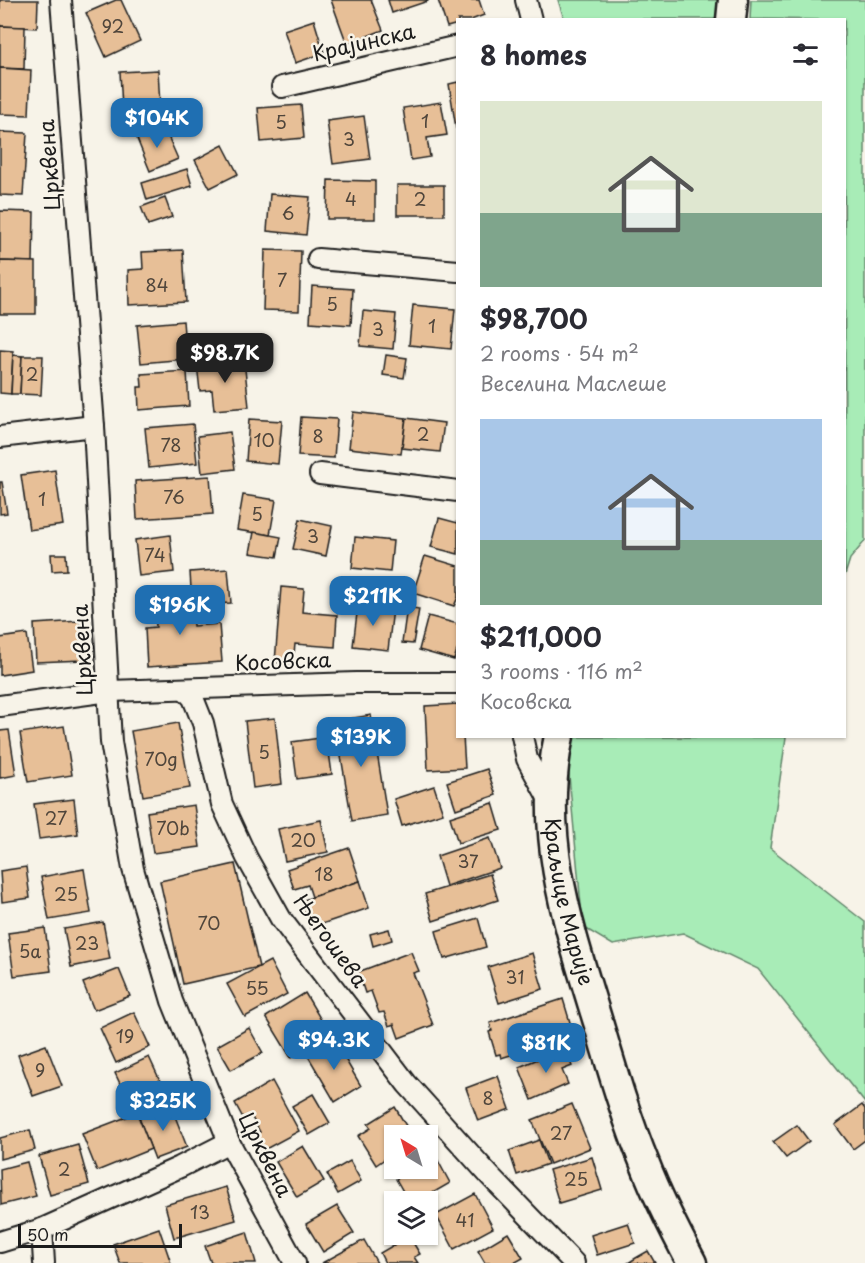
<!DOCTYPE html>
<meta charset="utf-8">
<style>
:root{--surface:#fff;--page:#f2f2f3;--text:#2b2b33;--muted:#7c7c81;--accent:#1f6fb2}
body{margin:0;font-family:"Playpen Sans",sans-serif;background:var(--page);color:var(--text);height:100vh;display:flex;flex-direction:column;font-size:22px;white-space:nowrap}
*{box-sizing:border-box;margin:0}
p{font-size:20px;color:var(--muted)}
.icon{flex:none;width:33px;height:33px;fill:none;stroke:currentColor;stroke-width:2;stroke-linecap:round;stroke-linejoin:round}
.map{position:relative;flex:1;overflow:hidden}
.side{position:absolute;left:456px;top:18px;width:390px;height:720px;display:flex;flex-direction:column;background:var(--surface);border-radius:0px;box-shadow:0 2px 4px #0004}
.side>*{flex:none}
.needle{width:39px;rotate:322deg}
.tools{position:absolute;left:384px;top:1125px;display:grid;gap:12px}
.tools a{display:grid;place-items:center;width:54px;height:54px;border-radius:0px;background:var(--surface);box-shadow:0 2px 4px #0004;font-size:30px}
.scale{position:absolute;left:18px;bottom:15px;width:164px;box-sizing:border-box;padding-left:6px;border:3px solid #1c1c1c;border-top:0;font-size:16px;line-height:21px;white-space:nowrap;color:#1c1c1c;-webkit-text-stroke:4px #f7f3e8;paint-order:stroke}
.price{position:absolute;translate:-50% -51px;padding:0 14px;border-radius:12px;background:var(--accent);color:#fff;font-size:20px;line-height:39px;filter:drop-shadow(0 2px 3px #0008)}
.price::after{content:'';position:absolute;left:50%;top:36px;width:18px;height:14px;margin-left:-9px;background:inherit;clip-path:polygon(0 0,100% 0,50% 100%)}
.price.active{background:#222;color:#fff}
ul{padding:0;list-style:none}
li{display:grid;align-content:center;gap:12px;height:318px;padding:0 24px}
li span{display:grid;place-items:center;height:186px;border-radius:0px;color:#555}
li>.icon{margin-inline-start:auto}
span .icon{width:108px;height:108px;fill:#fffc;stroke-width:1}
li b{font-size:26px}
h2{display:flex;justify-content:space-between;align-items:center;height:72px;padding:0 24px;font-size:26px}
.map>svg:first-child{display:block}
</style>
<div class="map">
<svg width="865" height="1263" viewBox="0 0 865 1263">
<rect width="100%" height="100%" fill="#f7f3e8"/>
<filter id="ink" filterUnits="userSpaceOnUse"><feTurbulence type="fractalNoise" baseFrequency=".0167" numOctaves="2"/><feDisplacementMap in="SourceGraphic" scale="12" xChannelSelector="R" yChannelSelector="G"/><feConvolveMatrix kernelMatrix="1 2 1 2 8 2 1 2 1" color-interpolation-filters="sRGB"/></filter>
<g filter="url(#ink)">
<!-- green -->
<g fill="#a8ecb7" stroke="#62846a" stroke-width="1.5">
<polygon points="558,0 721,0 720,19 564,19"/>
<polygon points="751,0 865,0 865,541 850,559 845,575 844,20 750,19"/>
<polygon points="573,737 786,737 770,848 865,922 865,1103 758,969 683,933 613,945 583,927 567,754"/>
</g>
<!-- building -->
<g fill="#e7bf97" stroke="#1c1c1c" stroke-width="1.5">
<polygon points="0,0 38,0 37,28 0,26"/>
<polygon points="116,0 121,0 140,41 106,57 86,13"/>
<polygon points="331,0 371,0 383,30 347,44"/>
<polygon points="388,0 428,0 428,1 392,13"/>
<polygon points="438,0 479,0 484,15 471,20 458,20 458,24 447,27"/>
<polygon points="314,20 324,53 295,63 284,30"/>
<polygon points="0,26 25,27 24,69 0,68"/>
<polygon points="0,68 31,70 29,115 0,114"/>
<polygon points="158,70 160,106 122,108 120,72"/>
<polygon points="458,82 458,127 456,128 449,84"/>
<polygon points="441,102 447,135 427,138 430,157 411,160 403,108"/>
<polygon points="301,105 304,138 261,142 258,108"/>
<polygon points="364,116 370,159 333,164 327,121"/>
<polygon points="164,127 178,159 150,171 137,139"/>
<polygon points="0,132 27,133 23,196 0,195"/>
<polygon points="223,145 238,174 210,188 195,160"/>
<polygon points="187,169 192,186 147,200 142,183"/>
<polygon points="328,180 375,181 375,219 327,219"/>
<rect x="397" y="185" width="47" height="30"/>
<polygon points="270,194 310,197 306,235 267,231"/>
<polygon points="165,198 172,217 148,225 141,207"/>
<polygon points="0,211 34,212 33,262 0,261"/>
<polygon points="183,250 186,302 129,305 128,270 143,269 142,252"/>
<polygon points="265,250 301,251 299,311 263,310"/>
<polygon points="0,261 36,262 36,314 0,314"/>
<polygon points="312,286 353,289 351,325 310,322"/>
<polygon points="413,305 455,309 451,349 409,345"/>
<polygon points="363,311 396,314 393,349 360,346"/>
<polygon points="183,321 186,359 141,363 137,325"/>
<polygon points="0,350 13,351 11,394 0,393"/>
<polygon points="13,355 22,356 20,394 11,394"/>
<polygon points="386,355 407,358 404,378 383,375"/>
<polygon points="22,356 43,356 41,395 20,394"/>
<polygon points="244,360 249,407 214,410 212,390 200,391 197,364"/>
<polygon points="187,371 189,406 139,410 138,387 142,387 141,374"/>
<polygon points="353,412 406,418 401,454 349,448"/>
<polygon points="301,417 337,419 334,458 298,456"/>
<polygon points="406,418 444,423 440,452 402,448"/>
<polygon points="249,419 282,421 278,464 246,461"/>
<polygon points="193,424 197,463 149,468 145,428"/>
<polygon points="230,432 235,469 202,473 198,436"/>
<polygon points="55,470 63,525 29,530 21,475"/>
<polygon points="210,476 213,514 137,519 135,481"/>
<polygon points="0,482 2,482 7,513 0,514"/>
<polygon points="243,495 276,500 270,535 237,530"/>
<polygon points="439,518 458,523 458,554 431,547"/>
<polygon points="300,519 332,526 326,556 293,549"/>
<polygon points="254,532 281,537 277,557 250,553"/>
<polygon points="170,535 174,572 139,576 135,540"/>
<polygon points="355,537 393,541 390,572 352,568"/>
<polygon points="51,554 66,554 67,570 52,571"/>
<polygon points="425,556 458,566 458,597 454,606 413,593"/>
<polygon points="228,569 231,603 192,605 190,572"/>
<polygon points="281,587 304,589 302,612 337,615 335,647 295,644 293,664 275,662"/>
<polygon points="191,596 193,626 219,624 222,662 147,667 145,628 156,627 154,598"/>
<polygon points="358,605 393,609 388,650 353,646"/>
<polygon points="407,607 419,609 413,644 402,643"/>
<polygon points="428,616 458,624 458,647 454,660 419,650"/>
<polygon points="80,621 83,660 36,662 34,624"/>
<polygon points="27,634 32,670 0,675 0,638"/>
<polygon points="458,704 458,736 463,736 465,768 428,770 425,706"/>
<polygon points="371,715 387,815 352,821 335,721"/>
<polygon points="275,718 282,784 253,788 245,721"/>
<polygon points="178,723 190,788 143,796 131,731"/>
<polygon points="64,726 72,775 28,782 20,733"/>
<polygon points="9,730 16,775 0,778 0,731"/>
<polygon points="327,737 332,774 297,779 292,742"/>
<polygon points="487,769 496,795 456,809 447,782"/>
<polygon points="434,786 443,813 402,826 394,799"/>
<polygon points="74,799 78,834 39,839 34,804"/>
<polygon points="493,803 501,830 458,843 450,817"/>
<polygon points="194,805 200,847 153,853 147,812"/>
<polygon points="321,820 328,852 285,861 278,829"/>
<polygon points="490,838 500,868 446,886 437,856"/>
<polygon points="349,848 360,881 312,897 308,885 294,889 287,869"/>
<polygon points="235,864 259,967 183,984 160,881"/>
<polygon points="26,867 30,898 2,902 0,871"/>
<polygon points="84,869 91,913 49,920 41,877"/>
<polygon points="490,874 498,900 433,921 425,894"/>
<polygon points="360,881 369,908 310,928 301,901"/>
<polygon points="478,918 486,947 444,959 436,931"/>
<polygon points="103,922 110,959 71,967 64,929"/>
<polygon points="45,928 51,971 14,976 8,933"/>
<polygon points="389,929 392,940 373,946 370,934"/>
<polygon points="411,952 419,971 413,973 433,1025 399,1038 394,1024 389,1026 384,1012 379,1013 371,991 365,993 358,972"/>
<polygon points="532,953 543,989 499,1003 488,967"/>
<polygon points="270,961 287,994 245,1017 227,984"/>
<polygon points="119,969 130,996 94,1010 83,983"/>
<polygon points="305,993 330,1035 291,1058 266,1017"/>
<polygon points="563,999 575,1039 553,1046 552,1042 501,1058 500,1054 496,1055 489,1032 492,1031 490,1023"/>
<polygon points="134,1012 150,1047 116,1063 100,1028"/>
<polygon points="249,1028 263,1053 231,1070 217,1046"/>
<polygon points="334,1040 361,1086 335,1102 308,1056"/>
<polygon points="46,1045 62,1086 33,1096 18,1055"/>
<polygon points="564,1048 572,1066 562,1070 568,1084 532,1100 519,1067"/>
<polygon points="149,1057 163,1087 143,1096 139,1086 124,1092 115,1073"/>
<polygon points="498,1076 510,1109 478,1121 466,1088"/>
<polygon points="272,1081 299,1131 262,1151 253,1136 260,1132 250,1114 243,1118 235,1103"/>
<polygon points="313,1094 330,1123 309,1135 292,1106"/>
<polygon points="572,1104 590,1148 550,1164 532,1120"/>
<polygon points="862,1105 865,1109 865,1140 853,1149 835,1125"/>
<polygon points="171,1106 187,1147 155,1159 139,1118"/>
<polygon points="395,1107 412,1136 394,1136 394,1164 389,1156 376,1165 358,1136 371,1128 368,1124"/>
<polygon points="137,1113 151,1149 97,1171 82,1134"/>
<polygon points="797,1125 809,1141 786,1158 773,1142"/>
<polygon points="30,1130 35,1150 0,1159 0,1138"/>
<polygon points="539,1140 548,1164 517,1175 509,1151"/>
<polygon points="78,1145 89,1184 50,1195 39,1156"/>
<polygon points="303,1146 324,1181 297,1197 276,1162"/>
<polygon points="436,1157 450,1183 417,1202 409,1202 396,1179 416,1168 428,1168 428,1162"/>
<polygon points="592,1157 602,1190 559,1203 549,1170"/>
<polygon points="350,1161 361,1181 338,1194 327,1174"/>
<polygon points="27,1162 36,1196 1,1205 0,1169"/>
<polygon points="226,1187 236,1220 174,1238 165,1205"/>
<polygon points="475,1194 493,1228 454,1249 436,1215"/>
<polygon points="337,1206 354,1233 323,1252 306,1224"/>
<polygon points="628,1223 635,1243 597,1255 591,1235"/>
<polygon points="159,1228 171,1263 120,1263 113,1244"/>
<polygon points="247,1232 256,1263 211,1263 205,1246"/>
<polygon points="508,1233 523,1258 514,1263 485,1263 478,1251"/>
<polygon points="409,1236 420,1254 414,1257 418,1263 385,1263 380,1253"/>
<polygon points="364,1240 377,1263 322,1263"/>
<polygon points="648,1251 655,1263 628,1263 636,1258"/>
</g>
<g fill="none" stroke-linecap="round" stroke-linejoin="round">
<!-- street casing -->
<g stroke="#1c1c1c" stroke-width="24">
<g id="street">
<polyline points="61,0 94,426 111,742 133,869 172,1001 229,1142 295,1263"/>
<polyline points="526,0 531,20"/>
<polyline points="282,87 458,46"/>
<polyline points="318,259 458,271"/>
<polyline points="0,437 94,426"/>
<polyline points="320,474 458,491"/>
<polyline points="185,689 193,698 203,723 222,804 247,858 281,919 407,1084 490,1176 574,1263"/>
<polyline points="0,706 109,691 356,683 458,683"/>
<polyline points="522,736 527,759 551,803"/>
<polyline points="42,1229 44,1263"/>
<polyline points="0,1242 42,1229 180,1167 229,1142"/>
</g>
</g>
<!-- secondary casing -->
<g stroke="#1c1c1c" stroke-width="33">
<g id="secondary">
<polyline points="731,20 733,0"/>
<path id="s1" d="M 559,736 C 537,836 569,927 598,1022 C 612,1069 626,1118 645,1164 C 658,1198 675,1231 692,1263"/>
</g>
</g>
<!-- street -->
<use href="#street" stroke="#f7f3e8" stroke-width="20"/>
<!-- secondary -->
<use href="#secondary" stroke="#f7f3e8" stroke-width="28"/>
</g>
</g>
<g text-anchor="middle" stroke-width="5" stroke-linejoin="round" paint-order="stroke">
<!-- number labels -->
<g font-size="18" fill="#4f453b">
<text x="113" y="33">92</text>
<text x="425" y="128">1</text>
<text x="281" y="129">5</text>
<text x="349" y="146">3</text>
<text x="351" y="206">4</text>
<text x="420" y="206">2</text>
<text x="288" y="220">6</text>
<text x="282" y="287">7</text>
<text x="157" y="292">84</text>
<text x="332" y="311">5</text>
<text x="432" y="333">1</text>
<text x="378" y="336">3</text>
<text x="32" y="381">2</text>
<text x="423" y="441">2</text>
<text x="318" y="443">8</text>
<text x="264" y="447">10</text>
<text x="171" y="452">78</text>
<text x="174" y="504">76</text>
<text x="42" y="506">1</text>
<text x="257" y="521">5</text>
<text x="313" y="543">3</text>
<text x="155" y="562">74</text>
<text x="264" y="759">5</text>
<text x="161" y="766">70g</text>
<text x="56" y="825">27</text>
<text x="173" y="835">70b</text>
<text x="303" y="847">20</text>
<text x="468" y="868">37</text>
<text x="324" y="881">18</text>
<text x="66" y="901">25</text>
<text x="209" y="930">70</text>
<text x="87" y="950">23</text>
<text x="30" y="958">5a</text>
<text x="515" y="984">31</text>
<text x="257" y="995">55</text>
<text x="125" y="1043">19</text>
<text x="40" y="1077">9</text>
<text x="488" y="1105">8</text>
<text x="561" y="1140">27</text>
<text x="64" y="1176">2</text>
<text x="576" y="1186">25</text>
<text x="200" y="1219">13</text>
<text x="465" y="1227">41</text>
</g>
<!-- street labels -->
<g font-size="21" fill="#1c1c1c" stroke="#f7f3e8">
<text transform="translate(364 43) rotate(-13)" y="7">Крајинска</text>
<text transform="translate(50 165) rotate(-94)" y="7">Црквена</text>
<text transform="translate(83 650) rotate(-93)" y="7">Црквена</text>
<text transform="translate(283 662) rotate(-2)" y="7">Косовска</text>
<text dy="7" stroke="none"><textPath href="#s1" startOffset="168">Краљице Марије</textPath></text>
<text transform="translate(330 941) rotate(54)" y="7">Његошева</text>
<text transform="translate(265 1155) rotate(63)" y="7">Црквена</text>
</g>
</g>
</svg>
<div class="tools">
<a><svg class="needle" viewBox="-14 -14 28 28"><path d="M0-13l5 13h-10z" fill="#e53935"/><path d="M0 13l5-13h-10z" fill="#7c7c81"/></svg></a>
<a><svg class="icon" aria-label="layers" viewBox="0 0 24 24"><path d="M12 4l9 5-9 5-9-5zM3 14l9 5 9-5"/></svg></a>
</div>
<div class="scale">50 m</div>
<b class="price" style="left:157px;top:149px">$104K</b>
<b class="price active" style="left:225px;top:384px">$98.7K</b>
<b class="price" style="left:373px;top:627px">$211K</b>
<b class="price" style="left:180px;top:636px">$196K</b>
<b class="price" style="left:361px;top:768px">$139K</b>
<b class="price" style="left:334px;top:1071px">$94.3K</b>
<b class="price" style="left:546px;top:1074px">$81K</b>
<b class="price" style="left:163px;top:1132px">$325K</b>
<section class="side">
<h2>8 homes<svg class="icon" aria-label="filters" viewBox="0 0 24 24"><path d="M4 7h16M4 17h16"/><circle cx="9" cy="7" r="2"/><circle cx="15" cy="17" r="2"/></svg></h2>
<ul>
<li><span style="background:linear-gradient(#dfe7d0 60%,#7fa58c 0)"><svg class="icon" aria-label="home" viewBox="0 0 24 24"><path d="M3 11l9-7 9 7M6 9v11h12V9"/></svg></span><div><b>$98,700</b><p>2 rooms · 54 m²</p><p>Веселина Маслеше</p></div></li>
<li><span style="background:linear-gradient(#a9c7e8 65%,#7fa58c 0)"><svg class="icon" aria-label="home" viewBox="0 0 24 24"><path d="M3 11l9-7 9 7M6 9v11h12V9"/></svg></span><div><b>$211,000</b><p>3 rooms · 116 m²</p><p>Косовска</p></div></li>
</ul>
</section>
</div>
